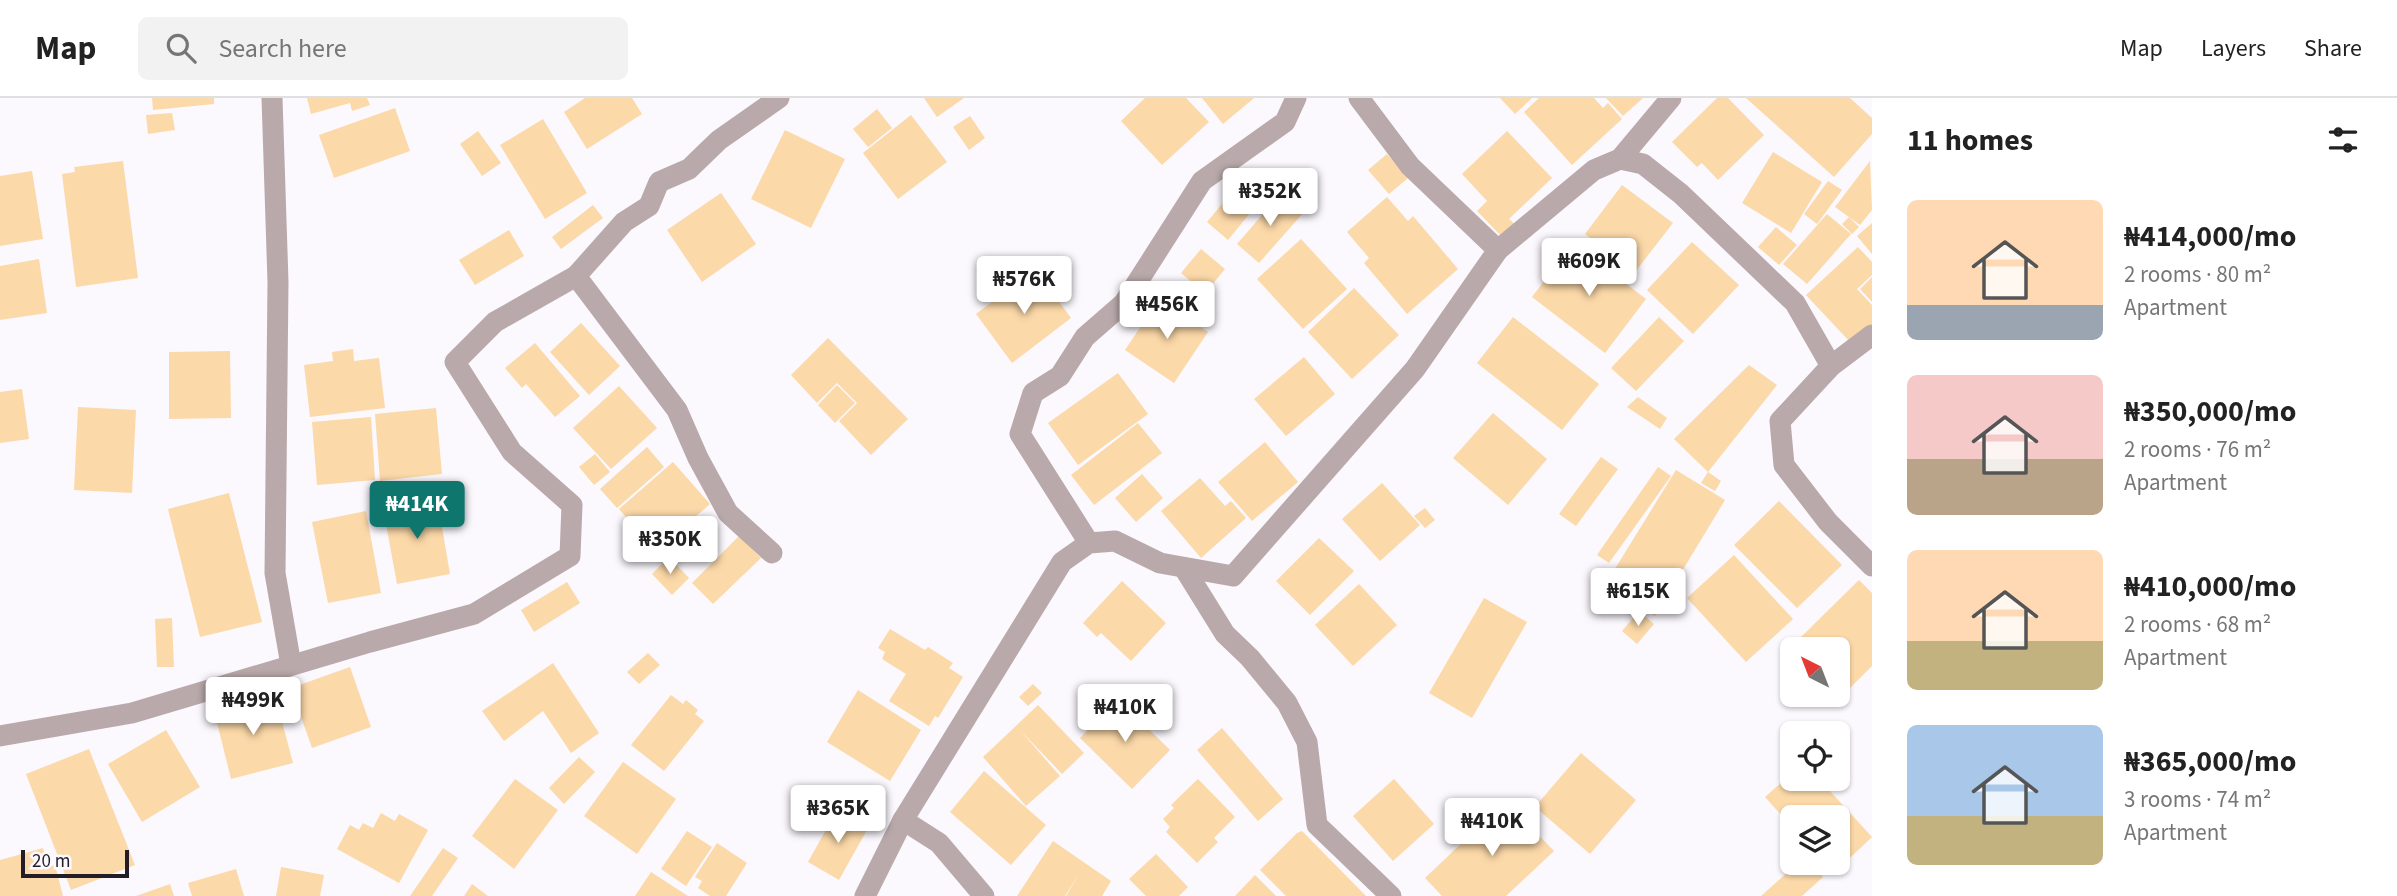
<!DOCTYPE html>
<meta charset="utf-8">
<style>
:root{--surface:#fff;--page:#f2f2f2;--text:#222;--muted:#767676;--line:#e0e0e0;--accent:#0f766e}
body{margin:0;font-family:"Source Sans 3",sans-serif;background:var(--page);color:var(--text);height:100vh;display:flex;flex-direction:column;font-size:26px;white-space:nowrap}
*{box-sizing:border-box;margin:0}
p{font-size:23px;color:var(--muted)}
.icon{flex:none;width:38px;height:38px;fill:none;stroke:currentColor;stroke-width:2;stroke-linecap:round;stroke-linejoin:round}
.map{position:relative;flex:1;overflow:hidden}
.sheet{display:flex;flex-direction:column;background:var(--surface);width:525px}
.sheet>*{flex:none}
.needle{width:46px;rotate:318deg}
.buttons{position:absolute;left:1780px;top:539px;display:grid;gap:14px}
.buttons a{display:grid;place-items:center;width:70px;height:70px;border-radius:10px;background:var(--surface);box-shadow:0 2px 5px #0004;font-size:35px}
.scale{position:absolute;left:21px;bottom:18px;width:108px;box-sizing:border-box;padding-left:7px;border:4px solid #221d27;border-top:0;font-size:19px;line-height:24px;white-space:nowrap;color:#221d27;-webkit-text-stroke:5px #fbf8fe;paint-order:stroke}
.price{position:absolute;translate:-50% -60px;padding:0 16px;border-radius:7px;background:#fff;color:#222;font-size:23px;line-height:46px;filter:drop-shadow(0 2px 4px #0008)}
.price::after{content:'';position:absolute;left:50%;top:42px;width:21px;height:16px;margin-left:-10px;background:inherit;clip-path:polygon(0 0,100% 0,50% 100%)}
.price.selected{background:var(--accent);color:#fff}
ul{padding:0;list-style:none}
li{display:flex;align-items:center;gap:21px;height:175px;padding:0 35px}
li span{display:grid;place-items:center;flex:none;width:196px;height:140px;border-radius:10px;color:#555}
li>.icon{margin-inline-start:auto}
span .icon{width:84px;height:84px;fill:#fffc;stroke-width:1}
li b{font-size:30px}
h2{display:flex;justify-content:space-between;align-items:center;height:84px;padding:0 35px;font-size:30px}
header{display:flex;align-items:center;gap:42px;box-sizing:border-box;height:98px;padding:0 35px;background:var(--surface);border-bottom:2px solid var(--line)}
header strong{font-size:33px}
nav{display:flex;gap:38px;margin-inline-start:auto;font-size:24px}
.search{width:490px;height:63px;background:var(--page);display:flex;align-items:center;gap:18px;box-sizing:border-box;padding:0 24px;border-radius:10px;color:var(--muted);font-size:26px}
main{display:flex;flex:1;min-height:0}
.map>svg:first-child{display:block}
</style>
<header>
<strong>Map</strong>
<div class="search"><svg class="icon" aria-label="search" viewBox="0 0 24 24"><circle cx="10" cy="10" r="6"/><path d="M15 15l6 6"/></svg>Search here</div>
<nav><a>Map</a><a>Layers</a><a>Share</a></nav>
</header>
<main>
<div class="map">
<svg width="1872" height="798" viewBox="0 0 1872 798">
<rect width="100%" height="100%" fill="#fbf8fe"/>
<!-- building -->
<g fill="#fcd9a9">
<polygon points="152,0 214,0 214,6 153,12"/>
<polygon points="307,0 367,0 370,7 352,13 350,5 311,16"/>
<polygon points="585,0 632,0 642,16 587,51 564,14"/>
<polygon points="924,0 964,0 937,19"/>
<polygon points="1145,0 1186,0 1209,24 1162,67 1121,23"/>
<polygon points="1202,0 1254,0 1223,26"/>
<polygon points="1500,0 1532,0 1515,16"/>
<polygon points="1539,0 1594,0 1603,10 1608,5 1622,21 1572,67 1524,14"/>
<polygon points="1606,0 1643,0 1623,18"/>
<polygon points="1717,0 1728,0 1764,37 1718,82 1702,65 1697,69 1672,44"/>
<polygon points="1746,0 1850,0 1872,20 1872,36 1834,79"/>
<polygon points="395,10 410,53 334,80 319,37"/>
<polygon points="877,11 892,30 868,49 853,31"/>
<polygon points="172,15 175,32 148,36 146,17"/>
<polygon points="911,17 947,64 898,101 863,55"/>
<polygon points="970,18 985,40 969,52 953,29"/>
<polygon points="543,21 587,95 545,121 500,47"/>
<polygon points="785,32 845,61 811,130 751,101"/>
<polygon points="478,33 501,65 482,78 460,46"/>
<polygon points="1507,33 1552,80 1509,121 1517,128 1504,141 1477,113 1487,103 1462,76"/>
<polygon points="1773,54 1822,84 1791,135 1742,105"/>
<polygon points="1387,56 1408,80 1389,96 1368,72"/>
<polygon points="123,63 138,180 76,189 62,76 75,74 74,69"/>
<polygon points="1870,63 1872,112 1860,127 1835,109"/>
<polygon points="32,73 43,141 0,148 0,78"/>
<polygon points="1248,75 1269,92 1228,142 1207,124"/>
<polygon points="1828,83 1842,92 1817,126 1804,116"/>
<polygon points="1622,87 1673,125 1635,174 1585,136"/>
<polygon points="721,95 756,146 702,184 667,132"/>
<polygon points="1281,95 1304,114 1259,165 1237,146"/>
<polygon points="1387,99 1408,123 1413,118 1458,171 1407,216 1364,165 1369,160 1347,134"/>
<polygon points="593,107 603,120 561,151 552,139"/>
<polygon points="1827,116 1851,136 1807,186 1783,166"/>
<polygon points="1849,119 1859,129 1852,136 1842,126"/>
<polygon points="1872,125 1872,156 1857,138"/>
<polygon points="1776,129 1797,147 1779,167 1758,149"/>
<polygon points="509,132 524,158 475,187 459,162"/>
<polygon points="1301,141 1347,191 1303,231 1257,181"/>
<polygon points="1692,144 1739,187 1693,236 1647,192"/>
<polygon points="1573,145 1646,201 1605,255 1532,199"/>
<polygon points="1858,149 1872,164 1872,177 1857,191 1872,207 1872,226 1851,245 1806,197"/>
<polygon points="1201,151 1225,171 1205,195 1181,175"/>
<polygon points="39,161 47,215 0,222 0,168"/>
<polygon points="1035,171 1071,220 1012,265 976,216"/>
<polygon points="1872,179 1872,204 1860,191"/>
<polygon points="1354,190 1399,237 1352,281 1308,234"/>
<polygon points="1159,201 1208,234 1174,285 1125,252"/>
<polygon points="1513,219 1599,286 1562,332 1477,265"/>
<polygon points="1659,219 1684,243 1636,293 1611,270"/>
<polygon points="581,225 620,268 589,297 550,254"/>
<polygon points="828,240 908,321 871,357 839,323 857,305 837,285 817,305 791,277"/>
<polygon points="535,245 580,298 555,319 526,286 522,290 505,270"/>
<polygon points="353,251 354,263 379,260 385,310 310,319 304,267 333,263 332,254"/>
<polygon points="230,253 231,320 169,321 169,254"/>
<polygon points="1304,259 1335,296 1286,338 1254,301"/>
<polygon points="1749,267 1777,287 1708,374 1721,383 1715,393 1701,385 1708,374 1674,341"/>
<polygon points="1118,275 1148,316 1078,367 1048,325"/>
<polygon points="837,287 855,305 835,325 818,307"/>
<polygon points="619,288 657,330 611,371 573,330"/>
<polygon points="22,291 29,341 0,345 0,294"/>
<polygon points="1638,299 1667,320 1660,331 1627,309"/>
<polygon points="78,309 136,312 132,395 74,392"/>
<polygon points="436,310 442,376 380,383 375,316"/>
<polygon points="1493,315 1547,361 1508,407 1453,360"/>
<polygon points="371,319 375,382 317,387 312,324"/>
<polygon points="1138,325 1162,355 1094,407 1071,377"/>
<polygon points="1265,344 1298,384 1252,423 1218,384"/>
<polygon points="647,349 664,369 617,410 600,391"/>
<polygon points="595,356 610,374 594,387 579,369"/>
<polygon points="1601,359 1618,371 1576,428 1559,416"/>
<polygon points="673,364 710,406 656,453 619,411"/>
<polygon points="1658,369 1671,378 1609,465 1597,457"/>
<polygon points="1676,372 1725,402 1655,518 1605,487"/>
<polygon points="1142,376 1163,400 1136,424 1115,400"/>
<polygon points="1200,380 1225,408 1231,403 1246,420 1201,460 1161,413"/>
<polygon points="1382,385 1420,427 1380,463 1342,421"/>
<polygon points="229,395 262,524 200,539 168,411"/>
<polygon points="437,400 450,476 397,486 383,410"/>
<polygon points="1779,403 1842,467 1797,510 1734,447"/>
<polygon points="1425,410 1435,422 1425,430 1414,418"/>
<polygon points="366,413 381,495 328,505 312,424"/>
<polygon points="739,438 761,460 713,506 692,485"/>
<polygon points="1319,440 1354,473 1310,517 1276,483"/>
<polygon points="1734,457 1793,521 1746,564 1687,500"/>
<polygon points="669,459 689,480 672,497 652,476"/>
<polygon points="1859,482 1872,495 1872,568 1849,591 1838,580 1838,551 1810,551 1799,541"/>
<polygon points="1122,483 1166,525 1131,563 1101,535 1097,539 1083,525"/>
<polygon points="567,484 580,505 534,534 521,512"/>
<polygon points="1359,486 1397,527 1353,568 1315,527"/>
<polygon points="1484,500 1527,524 1472,620 1429,595"/>
<polygon points="1639,513 1654,526 1637,546 1622,533"/>
<polygon points="172,520 174,569 157,569 155,521"/>
<polygon points="890,531 925,552 928,549 953,565 949,570 963,579 938,620 935,618 929,628 889,603 906,576 882,561 885,554 878,550"/>
<polygon points="648,555 660,567 639,586 627,574"/>
<polygon points="553,565 599,635 571,655 543,613 504,643 482,613"/>
<polygon points="350,569 371,629 312,650 291,590"/>
<polygon points="1033,586 1042,595 1028,608 1019,599"/>
<polygon points="858,592 921,632 890,683 827,644"/>
<polygon points="275,597 293,665 231,681 214,613"/>
<polygon points="671,597 683,606 686,602 698,612 695,616 704,623 664,673 631,647"/>
<polygon points="1118,601 1170,652 1132,691 1080,640"/>
<polygon points="1038,607 1084,655 1062,676 1020,632 1060,678 1026,708 983,659"/>
<polygon points="1222,630 1283,701 1258,723 1197,652"/>
<polygon points="166,632 200,689 142,724 108,666"/>
<polygon points="89,651 135,767 71,792 26,676"/>
<polygon points="1581,655 1636,702 1590,756 1535,709"/>
<polygon points="579,659 595,674 564,706 549,690"/>
<polygon points="623,664 676,701 637,756 584,718"/>
<polygon points="984,673 1046,727 1011,767 950,714"/>
<polygon points="1792,675 1792,681 1819,681 1872,739 1834,775 1824,765 1838,765 1838,719 1792,719 1792,729 1765,699"/>
<polygon points="515,681 558,712 514,771 472,738"/>
<polygon points="1198,681 1235,719 1214,740 1218,744 1197,765 1166,734 1170,729 1163,721 1174,710 1171,707"/>
<polygon points="1394,681 1434,726 1393,763 1353,718"/>
<polygon points="1506,703 1554,753 1506,798 1442,798 1425,780"/>
<polygon points="837,712 868,730 839,782 808,764"/>
<polygon points="381,715 395,723 399,716 428,732 399,785 337,751 350,727 359,732 363,725 373,730"/>
<polygon points="687,733 712,749 686,788 661,771"/>
<polygon points="1302,733 1366,798 1286,798 1260,772 1297,735"/>
<polygon points="1053,743 1111,783 1102,798 1066,798 1079,776 1065,798 1017,798"/>
<polygon points="717,745 747,765 726,798 710,798 698,790 702,783 695,779"/>
<polygon points="43,750 48,769 55,767 63,798 0,798 0,762"/>
<polygon points="443,750 458,760 432,798 410,798"/>
<polygon points="1156,756 1188,789 1179,798 1146,798 1129,781"/>
<polygon points="1798,765 1811,765 1823,779 1802,798 1761,798"/>
<polygon points="281,769 324,777 320,798 276,798"/>
<polygon points="236,771 244,798 192,798 188,785"/>
<polygon points="651,774 688,798 635,798"/>
<polygon points="1255,777 1276,798 1235,798"/>
<polygon points="170,786 174,798 136,798"/>
<polygon points="472,786 488,798 464,798"/>
</g>
<g fill="none" stroke-linecap="round" stroke-linejoin="round">
<!-- street -->
<g stroke="#b9a9ab" stroke-width="21">
<polyline points="272,0 278,184 275,475 291,567"/>
<polyline points="1359,0 1410,68 1498,152"/>
<polyline points="1620,61 1643,66 1681,96 1795,205 1831,268"/>
<polyline points="576,178 677,312 698,360 728,415 772,455"/>
<polyline points="1872,237 1831,268 1780,323 1784,367 1828,424 1872,468"/>
<polyline points="1089,445 1020,336 1033,295 1060,278 1085,239 1124,205 1202,83 1285,24 1296,0"/>
<polyline points="1184,470 1225,536 1250,560 1287,605 1307,644 1317,727 1391,798"/>
<polyline points="0,638 132,615 370,544 474,516 570,458 572,407 512,354 455,264 495,224 576,178 624,124 649,108 659,84 689,71 719,42 779,0"/>
<polyline points="903,722 939,745 984,798"/>
<polyline points="865,798 903,722 1062,464 1089,445 1115,443 1160,465 1233,478 1415,271 1498,152 1594,72 1620,61 1671,0"/>
</g>
</g>
</svg>
<div class="buttons">
<a><svg class="needle" viewBox="-14 -14 28 28"><path d="M0-13l5 13h-10z" fill="#e53935"/><path d="M0 13l5-13h-10z" fill="#767676"/></svg></a>
<a><svg class="icon" aria-label="locate" viewBox="0 0 24 24"><circle cx="12" cy="12" r="6"/><path d="M12 2v4M12 18v4M2 12h4M18 12h4"/></svg></a>
<a><svg class="icon" aria-label="layers" viewBox="0 0 24 24"><path d="M12 4l9 5-9 5-9-5zM3 14l9 5 9-5"/></svg></a>
</div>
<div class="scale">20 m</div>
<b class="price" style="left:1270px;top:130px">₦352K</b>
<b class="price" style="left:1589px;top:200px">₦609K</b>
<b class="price" style="left:1024px;top:218px">₦576K</b>
<b class="price" style="left:1167px;top:243px">₦456K</b>
<b class="price selected" style="left:417px;top:443px">₦414K</b>
<b class="price" style="left:670px;top:478px">₦350K</b>
<b class="price" style="left:1638px;top:530px">₦615K</b>
<b class="price" style="left:253px;top:639px">₦499K</b>
<b class="price" style="left:1125px;top:646px">₦410K</b>
<b class="price" style="left:838px;top:747px">₦365K</b>
<b class="price" style="left:1492px;top:760px">₦410K</b>
</div>
<section class="sheet">
<h2>11 homes<svg class="icon" aria-label="filters" viewBox="0 0 24 24"><path d="M4 7h16M4 17h16"/><circle cx="9" cy="7" r="2"/><circle cx="15" cy="17" r="2"/></svg></h2>
<ul>
<li><span style="background:linear-gradient(#ffd9b3 75%,#9aa5b1 0)"><svg class="icon" aria-label="home" viewBox="0 0 24 24"><path d="M3 11l9-7 9 7M6 9v11h12V9"/></svg></span><div><b>₦414,000/mo</b><p>2 rooms · 80 m²</p><p>Apartment</p></div></li>
<li><span style="background:linear-gradient(#f6c9c9 60%,#b9a48a 0)"><svg class="icon" aria-label="home" viewBox="0 0 24 24"><path d="M3 11l9-7 9 7M6 9v11h12V9"/></svg></span><div><b>₦350,000/mo</b><p>2 rooms · 76 m²</p><p>Apartment</p></div></li>
<li><span style="background:linear-gradient(#ffd9b3 65%,#c2b280 0)"><svg class="icon" aria-label="home" viewBox="0 0 24 24"><path d="M3 11l9-7 9 7M6 9v11h12V9"/></svg></span><div><b>₦410,000/mo</b><p>2 rooms · 68 m²</p><p>Apartment</p></div></li>
<li><span style="background:linear-gradient(#a9c7e8 65%,#c2b280 0)"><svg class="icon" aria-label="home" viewBox="0 0 24 24"><path d="M3 11l9-7 9 7M6 9v11h12V9"/></svg></span><div><b>₦365,000/mo</b><p>3 rooms · 74 m²</p><p>Apartment</p></div></li>
</ul>
</section>
</main>
